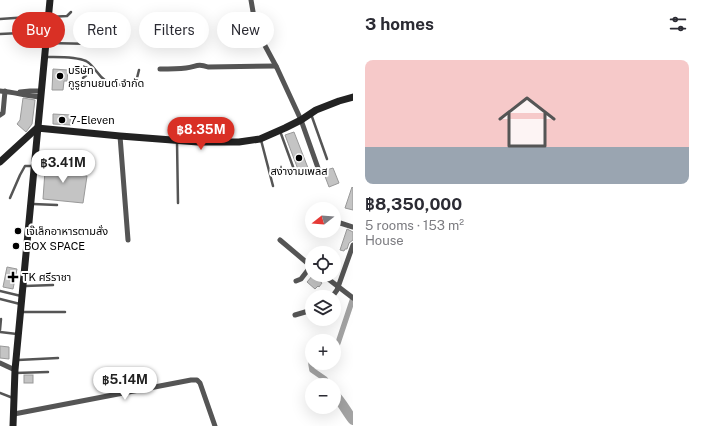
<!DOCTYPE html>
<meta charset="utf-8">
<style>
:root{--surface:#fff;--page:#f2f2f3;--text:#2b2b33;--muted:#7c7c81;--line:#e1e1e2;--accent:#d93025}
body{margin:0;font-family:"Public Sans","Noto Sans Thai",sans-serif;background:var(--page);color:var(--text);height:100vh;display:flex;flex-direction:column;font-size:15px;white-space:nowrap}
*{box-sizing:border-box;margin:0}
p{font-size:13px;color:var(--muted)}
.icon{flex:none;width:22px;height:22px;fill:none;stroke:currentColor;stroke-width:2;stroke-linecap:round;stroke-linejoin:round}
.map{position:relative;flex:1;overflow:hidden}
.drawer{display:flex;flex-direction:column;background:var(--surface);width:348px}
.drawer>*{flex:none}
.guide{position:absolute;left:12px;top:12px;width:281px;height:36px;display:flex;gap:8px}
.needle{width:26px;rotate:253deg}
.tools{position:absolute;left:305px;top:202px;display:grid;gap:8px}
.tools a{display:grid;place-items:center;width:36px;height:36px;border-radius:50%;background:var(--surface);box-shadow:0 4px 16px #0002;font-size:20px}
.price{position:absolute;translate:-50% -34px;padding:0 9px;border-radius:14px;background:#fff;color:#222;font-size:13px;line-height:26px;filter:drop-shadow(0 1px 2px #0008)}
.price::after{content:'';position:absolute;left:50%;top:24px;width:12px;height:9px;margin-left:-6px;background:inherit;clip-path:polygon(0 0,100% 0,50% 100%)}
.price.on{background:var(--accent);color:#fff}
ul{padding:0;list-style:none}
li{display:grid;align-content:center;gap:8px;height:212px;padding:0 12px}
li+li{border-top:1px solid var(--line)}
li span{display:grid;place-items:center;height:124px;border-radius:8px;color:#555}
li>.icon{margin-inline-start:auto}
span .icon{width:72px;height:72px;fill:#fffc;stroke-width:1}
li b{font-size:17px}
h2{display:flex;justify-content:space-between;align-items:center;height:48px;padding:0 12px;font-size:17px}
.chip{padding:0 14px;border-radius:18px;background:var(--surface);box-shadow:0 4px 16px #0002;font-size:14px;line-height:36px}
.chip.on{background:var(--accent);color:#fff}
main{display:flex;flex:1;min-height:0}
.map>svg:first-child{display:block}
</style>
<main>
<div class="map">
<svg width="353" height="426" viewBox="0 0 353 426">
<rect width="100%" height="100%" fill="#fff"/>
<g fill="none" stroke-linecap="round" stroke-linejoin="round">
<!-- canal -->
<g stroke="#a3a3a3" stroke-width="5.5">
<polyline points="334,346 336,346 338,343 353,298"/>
<polyline points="312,357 311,364 312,370 325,379 329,385"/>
</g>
<!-- river -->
<path stroke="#a3a3a3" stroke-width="10" d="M 334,394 C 342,402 346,411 353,420"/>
</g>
<!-- building -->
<g fill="#c4c4c4" stroke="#999">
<polygon points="53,69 68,70 67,81 64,81 63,90 52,90"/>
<polygon points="23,98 35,100 32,124 26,132 17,124 20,120"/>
<polygon points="53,114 71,115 71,125 53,124"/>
<polygon points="294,132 308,168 299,172 285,135"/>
<polygon points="46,161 66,162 64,173 87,176 83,203 43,199 45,171 46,171"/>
<polygon points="333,168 339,183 329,187 323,171"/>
<polygon points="352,187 353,188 353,210 345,208"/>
<polygon points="347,229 353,232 353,240 349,243 347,249 345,249 344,251 340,250"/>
<polygon points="7,267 17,269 13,289 3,287"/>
<polygon points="313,275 317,275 320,278 318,280 322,283 319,287 318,286 315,289 307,282"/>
<polygon points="0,346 9,347 9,359 0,358"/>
<rect x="24" y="375" width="9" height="8"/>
</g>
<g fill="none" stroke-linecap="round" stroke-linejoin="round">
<!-- lane -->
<g stroke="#555" stroke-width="2.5">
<polyline points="49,17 67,16 71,12"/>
<polyline points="0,19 29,17 47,19"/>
<polyline points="0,34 21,33 33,38 45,38"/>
<polyline points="46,43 96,44"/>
<path d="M 45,57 C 57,57 75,56 86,61 C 90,63 94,68 97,72 C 108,87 119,86 136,82 L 139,70"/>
<polyline points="83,78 94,69"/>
<polyline points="311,114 327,159"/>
<polyline points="280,131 296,175"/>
<polyline points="261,140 273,186"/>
<polyline points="177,141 178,203"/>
<polyline points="10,198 20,175 25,166 33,166"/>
<polyline points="33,204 57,205"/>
<polyline points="25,286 53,285"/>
<polyline points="0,291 21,296"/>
<polyline points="0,299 20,304"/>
<polyline points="22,312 65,312"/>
<polyline points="0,330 1,319"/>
<polyline points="0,332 17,334"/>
<polyline points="18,360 58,358"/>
<polyline points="15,373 48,372"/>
<polyline points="0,393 13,398"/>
</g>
<!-- street -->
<g stroke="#555" stroke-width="5">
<polyline points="251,0 256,29 277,68 301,120 318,168"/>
<path d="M 160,69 C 169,69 177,69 186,68 C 196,67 197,63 208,67 L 276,66"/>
<path d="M 0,91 C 14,92 27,96 41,97"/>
<polyline points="20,92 30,91 41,91"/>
<polyline points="0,115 3,113 5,91"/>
<polyline points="120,136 128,240"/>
<polyline points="334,221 353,227"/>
<polyline points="280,240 312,267"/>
<polyline points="323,275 353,298"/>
<polyline points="296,281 301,279 311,266"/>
<polyline points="332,297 337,290 353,245"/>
<polyline points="295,315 312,310"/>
<polyline points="0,363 15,370"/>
<polyline points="14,414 191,380 197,380 200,383 215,426"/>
</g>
<!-- secondary -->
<g stroke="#222" stroke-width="7">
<polyline points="0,162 37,128 120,136 198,142 239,142 260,139 285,128 301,120 316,110 339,101 353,97"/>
<polyline points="13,426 15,370 50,0"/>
</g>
</g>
<!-- markers -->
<g fill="#000" stroke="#fff" stroke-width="1.5">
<circle cx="60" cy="76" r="4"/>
<circle cx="62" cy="120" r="4"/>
<circle cx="299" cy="158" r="4"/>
<circle cx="18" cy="231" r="4"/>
<circle cx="16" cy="246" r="4"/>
<path d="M11 271h4v4h4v4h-4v4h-4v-4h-4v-4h4z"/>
</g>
<g text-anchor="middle" stroke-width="4" stroke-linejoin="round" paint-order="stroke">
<!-- poi labels -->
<g font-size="11" fill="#000" stroke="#fff" text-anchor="start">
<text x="68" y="74">บริษัท<tspan x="68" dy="13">กูรูยานยนต์ จำกัด</tspan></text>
<text x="70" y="124">7-Eleven</text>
<text x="299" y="175" text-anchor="middle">สง่างามเพลส</text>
<text x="26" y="235">เจ๊เล็กอาหารตามสั่ง</text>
<text x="24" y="250">BOX SPACE</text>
<text x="22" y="281">TK ศรีราชา</text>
</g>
</g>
</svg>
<div class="tools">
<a><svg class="needle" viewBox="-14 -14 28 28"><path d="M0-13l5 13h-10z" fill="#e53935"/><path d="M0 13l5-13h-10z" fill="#7c7c81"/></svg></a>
<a><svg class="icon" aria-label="locate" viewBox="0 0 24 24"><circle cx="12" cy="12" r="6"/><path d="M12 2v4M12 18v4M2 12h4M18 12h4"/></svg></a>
<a><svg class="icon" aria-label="layers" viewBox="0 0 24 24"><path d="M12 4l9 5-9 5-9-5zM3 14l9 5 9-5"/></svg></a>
<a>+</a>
<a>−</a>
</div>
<b class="price on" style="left:201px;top:151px">฿8.35M</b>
<b class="price" style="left:63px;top:184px">฿3.41M</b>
<b class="price" style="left:125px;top:401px">฿5.14M</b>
<div class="guide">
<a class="chip on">Buy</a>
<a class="chip">Rent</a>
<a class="chip">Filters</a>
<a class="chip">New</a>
</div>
</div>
<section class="drawer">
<h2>3 homes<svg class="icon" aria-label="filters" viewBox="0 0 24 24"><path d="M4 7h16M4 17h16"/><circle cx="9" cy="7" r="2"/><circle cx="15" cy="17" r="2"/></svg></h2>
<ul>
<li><span style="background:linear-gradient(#f6c9c9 70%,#9aa5b1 0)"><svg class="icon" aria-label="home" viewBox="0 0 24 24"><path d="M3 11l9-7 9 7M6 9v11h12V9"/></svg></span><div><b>฿8,350,000</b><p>5 rooms · 153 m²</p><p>House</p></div></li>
</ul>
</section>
</main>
